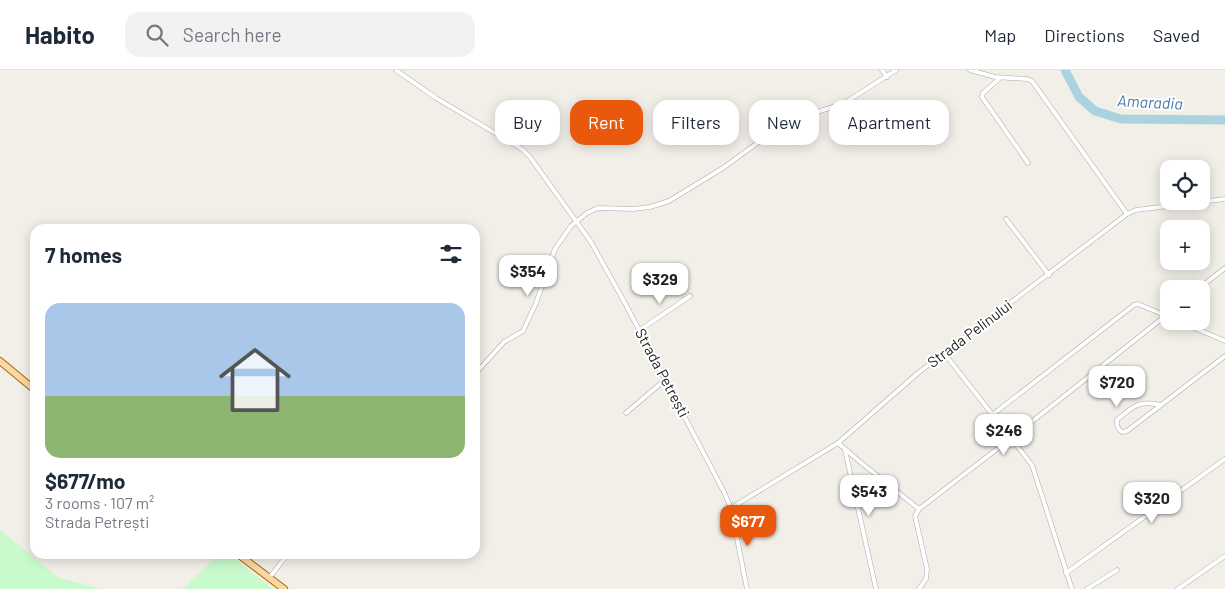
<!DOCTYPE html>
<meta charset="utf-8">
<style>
:root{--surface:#fff;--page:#f2f2f3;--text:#1f2937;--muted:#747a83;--line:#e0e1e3;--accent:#ea580c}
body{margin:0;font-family:Barlow,sans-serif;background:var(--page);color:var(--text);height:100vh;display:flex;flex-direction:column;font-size:19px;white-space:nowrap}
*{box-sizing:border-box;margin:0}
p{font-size:16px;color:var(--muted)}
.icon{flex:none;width:28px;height:28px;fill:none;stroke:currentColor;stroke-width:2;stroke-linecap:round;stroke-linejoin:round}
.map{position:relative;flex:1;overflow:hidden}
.drawer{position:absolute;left:30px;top:154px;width:450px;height:335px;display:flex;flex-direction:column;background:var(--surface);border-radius:15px;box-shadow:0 2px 12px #0003}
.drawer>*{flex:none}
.top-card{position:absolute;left:495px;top:30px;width:475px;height:45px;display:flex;gap:10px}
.buttons{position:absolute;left:1160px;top:90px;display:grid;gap:10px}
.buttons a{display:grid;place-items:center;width:50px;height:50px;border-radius:10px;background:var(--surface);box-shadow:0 2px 12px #0003;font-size:25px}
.price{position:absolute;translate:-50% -42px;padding:0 11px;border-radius:10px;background:#fff;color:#222;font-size:16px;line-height:32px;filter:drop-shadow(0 1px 2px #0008)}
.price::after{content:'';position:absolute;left:50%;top:30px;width:15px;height:11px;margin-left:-8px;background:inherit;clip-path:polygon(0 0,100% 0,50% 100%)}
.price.active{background:var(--accent);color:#fff}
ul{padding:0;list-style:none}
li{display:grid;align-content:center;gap:10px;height:265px;padding:0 15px}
li span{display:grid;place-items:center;height:155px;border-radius:15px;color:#555}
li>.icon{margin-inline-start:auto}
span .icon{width:90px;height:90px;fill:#fffc;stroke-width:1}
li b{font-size:21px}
h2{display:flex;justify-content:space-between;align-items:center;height:60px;padding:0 15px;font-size:21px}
.pill{padding:0 18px;border-radius:15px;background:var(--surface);box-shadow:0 2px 12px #0003;font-size:18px;line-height:45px}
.pill.active{background:var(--accent);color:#fff}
header{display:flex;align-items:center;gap:30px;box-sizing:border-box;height:70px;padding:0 25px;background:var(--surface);border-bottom:1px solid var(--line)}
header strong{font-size:24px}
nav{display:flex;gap:28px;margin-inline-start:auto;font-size:18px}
.search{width:350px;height:45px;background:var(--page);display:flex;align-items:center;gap:12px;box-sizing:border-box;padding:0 18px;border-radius:15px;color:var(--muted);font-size:19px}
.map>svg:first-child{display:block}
</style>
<header>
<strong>Habito</strong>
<div class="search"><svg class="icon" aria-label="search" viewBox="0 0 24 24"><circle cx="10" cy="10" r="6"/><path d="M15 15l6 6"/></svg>Search here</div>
<nav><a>Map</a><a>Directions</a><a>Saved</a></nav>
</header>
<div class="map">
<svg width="1225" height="519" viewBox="0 0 1225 519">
<rect width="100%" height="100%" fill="#f2efe9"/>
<!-- park -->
<g fill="#c8facc">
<polygon points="0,460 59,508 101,519 0,519"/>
<polygon points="219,484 229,484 273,519 183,519"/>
</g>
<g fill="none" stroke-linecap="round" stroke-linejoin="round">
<!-- river -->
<polyline stroke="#aad3df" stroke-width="9" points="1065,0 1079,27 1095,41 1121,49 1225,50"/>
<!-- minor casing -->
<g stroke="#a9a9a9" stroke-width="5">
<g id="minor">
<polyline points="396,0 436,28 522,79 530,87 591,172 626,235 724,422 731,438 747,519"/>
<polyline points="882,0 887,7"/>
<polyline points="970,0 995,7 1027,9 1032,11 1127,144"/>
<polyline points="1000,8 983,23 982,27 1028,93"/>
<polyline points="1006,149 1049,205"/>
<polyline points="1198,219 1225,198"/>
<polyline points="1178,251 1225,271"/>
<polyline points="640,260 690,226"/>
<polyline points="944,283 1032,395 1072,519"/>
<polyline points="475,304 504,272 523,261 536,233 555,179 571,156 587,143 598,138 633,139 650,137 669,131 723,98 782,55 797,48 843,34 896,0"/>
<path d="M 1161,335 C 1139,330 1133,336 1117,350 C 1116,356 1118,359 1122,362 L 1127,361 L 1225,286"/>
<polyline points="626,343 666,309"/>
<polyline points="992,345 1134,235 1138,234 1169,247"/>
<polyline points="838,373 859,391 919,439 1010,369 1169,243"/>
<polyline points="845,380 876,519"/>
<polyline points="731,438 838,373 918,303 1127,144 1136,140 1225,129"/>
<polyline points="919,439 915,446 927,499 926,509 919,519"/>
<polyline points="1066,503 1225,389"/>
<polyline points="269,508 288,484"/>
<polyline points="1087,519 1117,500"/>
<polyline points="1178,519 1225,486"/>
</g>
</g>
<!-- primary casing -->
<g stroke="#a06b00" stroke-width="8">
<g id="primary">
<polyline points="0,291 35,320"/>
<polyline points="238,484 284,519"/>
</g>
</g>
<!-- minor -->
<use href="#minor" stroke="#fff" stroke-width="4"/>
<!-- primary -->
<use href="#primary" stroke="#fcd6a4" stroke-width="6"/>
</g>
<g text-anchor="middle" stroke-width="4" stroke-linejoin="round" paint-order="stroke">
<!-- street labels -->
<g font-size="15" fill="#222" stroke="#fff">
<text transform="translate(970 264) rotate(-37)" y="5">Strada Pelinului</text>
<text transform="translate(662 303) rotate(62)" y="5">Strada Petrești</text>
</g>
<!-- water labels -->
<g font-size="16" font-style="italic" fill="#4a7aab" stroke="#fff">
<text transform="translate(1150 32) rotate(3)" y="6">Amaradia</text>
</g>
</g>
</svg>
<div class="buttons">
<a><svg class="icon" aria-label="locate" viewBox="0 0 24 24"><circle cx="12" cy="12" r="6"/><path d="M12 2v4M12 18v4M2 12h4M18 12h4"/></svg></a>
<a>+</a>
<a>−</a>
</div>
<b class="price" style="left:528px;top:227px">$354</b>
<b class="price" style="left:660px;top:235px">$329</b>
<b class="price" style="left:1117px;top:338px">$720</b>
<b class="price" style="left:1004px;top:386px">$246</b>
<b class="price" style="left:869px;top:447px">$543</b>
<b class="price" style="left:1152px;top:454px">$320</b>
<b class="price active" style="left:748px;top:477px">$677</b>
<div class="top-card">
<a class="pill">Buy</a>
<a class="pill active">Rent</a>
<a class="pill">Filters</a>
<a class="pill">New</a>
<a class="pill">Apartment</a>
</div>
<section class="drawer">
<h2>7 homes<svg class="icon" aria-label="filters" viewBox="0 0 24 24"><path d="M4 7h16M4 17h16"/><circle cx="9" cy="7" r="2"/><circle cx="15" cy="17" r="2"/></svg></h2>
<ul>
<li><span style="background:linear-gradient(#a9c7e8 60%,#8fb573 0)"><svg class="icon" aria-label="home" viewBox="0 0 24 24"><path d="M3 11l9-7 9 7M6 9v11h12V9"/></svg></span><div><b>$677/mo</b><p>3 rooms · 107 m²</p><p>Strada Petrești</p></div></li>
</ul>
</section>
</div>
